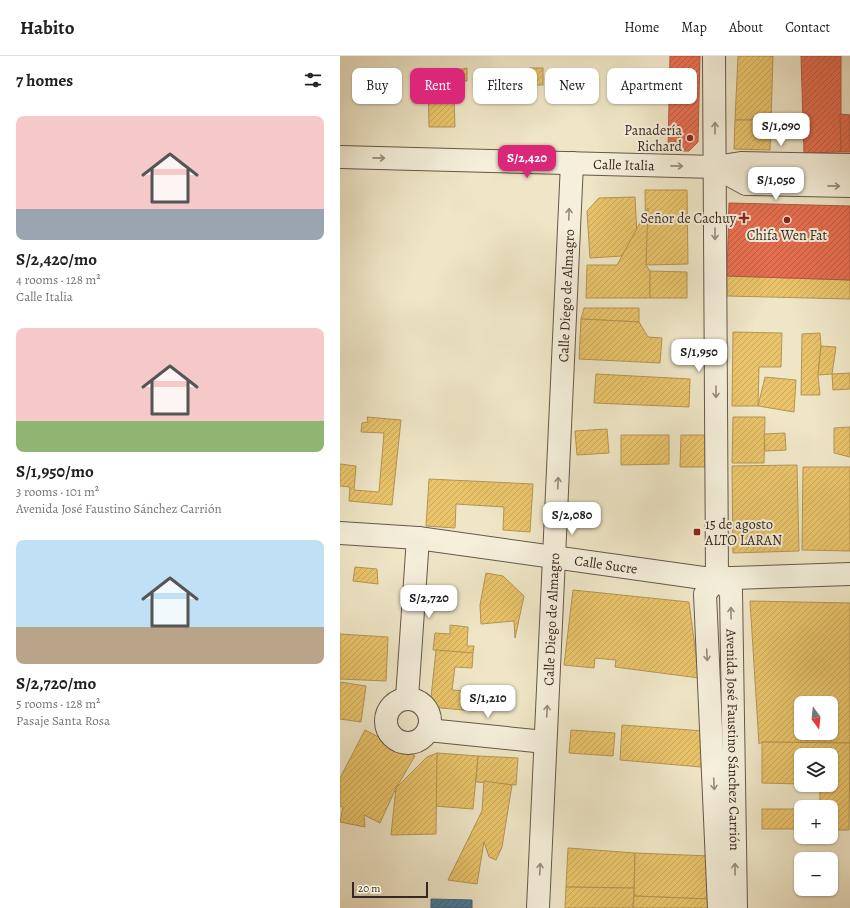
<!DOCTYPE html>
<meta charset="utf-8">
<style>
:root{--surface:#fff;--page:#f6f6f6;--text:#202124;--muted:#757577;--line:#e0e0e0;--accent:#db2777}
body{margin:0;font-family:Alegreya,serif;background:var(--page);color:var(--text);height:100vh;display:flex;flex-direction:column;font-size:15px;white-space:nowrap}
*{box-sizing:border-box;margin:0}
p{font-size:13px;color:var(--muted)}
.icon{flex:none;width:22px;height:22px;fill:none;stroke:currentColor;stroke-width:2;stroke-linecap:round;stroke-linejoin:round}
.map{position:relative;flex:1;overflow:hidden}
.panel{display:flex;flex-direction:column;background:var(--surface);width:340px}
.panel>*{flex:none}
.guide{position:absolute;left:12px;top:12px;width:380px;height:36px;display:flex;gap:8px}
.needle{width:26px;rotate:165deg}
.controls{position:absolute;left:454px;top:640px;display:grid;gap:8px}
.controls a{display:grid;place-items:center;width:44px;height:44px;border-radius:8px;background:var(--surface);box-shadow:0 1px 3px #0004;font-size:20px}
.scale{position:absolute;left:12px;bottom:10px;width:76px;box-sizing:border-box;padding-left:4px;border:2px solid #382720;border-top:0;font-size:11px;line-height:14px;white-space:nowrap;color:#382720;-webkit-text-stroke:3px #f5efdb;paint-order:stroke}
.price{position:absolute;translate:-50% -34px;padding:0 9px;border-radius:8px;background:#fff;color:#222;font-size:13px;line-height:26px;filter:drop-shadow(0 1px 2px #0008)}
.price::after{content:'';position:absolute;left:50%;top:24px;width:12px;height:9px;margin-left:-6px;background:inherit;clip-path:polygon(0 0,100% 0,50% 100%)}
.price.active{background:var(--accent);color:#fff}
ul{padding:0;list-style:none}
li{display:grid;align-content:center;gap:8px;height:212px;padding:0 16px}
li span{display:grid;place-items:center;height:124px;border-radius:8px;color:#555}
li>.icon{margin-inline-start:auto}
span .icon{width:72px;height:72px;fill:#fffc;stroke-width:1}
li b{font-size:17px}
h2{display:flex;justify-content:space-between;align-items:center;height:48px;padding:0 16px;font-size:17px}
.chip{padding:0 14px;border-radius:8px;background:var(--surface);box-shadow:0 1px 3px #0004;font-size:14px;line-height:36px}
.chip.active{background:var(--accent);color:#fff}
header{display:flex;align-items:center;gap:24px;box-sizing:border-box;height:56px;padding:0 20px;background:var(--surface);border-bottom:1px solid var(--line)}
header strong{font-size:19px}
nav{display:flex;gap:22px;margin-inline-start:auto;font-size:14px}
main{display:flex;flex:1;min-height:0}
.map>svg:first-child{display:block}
</style>
<header>
<strong>Habito</strong>
<nav><a>Home</a><a>Map</a><a>About</a><a>Contact</a></nav>
</header>
<main>
<section class="panel">
<h2>7 homes<svg class="icon" aria-label="filters" viewBox="0 0 24 24"><path d="M4 7h16M4 17h16"/><circle cx="9" cy="7" r="2"/><circle cx="15" cy="17" r="2"/></svg></h2>
<ul>
<li><span style="background:linear-gradient(#f6c9c9 75%,#9aa5b1 0)"><svg class="icon" aria-label="home" viewBox="0 0 24 24"><path d="M3 11l9-7 9 7M6 9v11h12V9"/></svg></span><div><b>S/2,420/mo</b><p>4 rooms · 128 m²</p><p>Calle Italia</p></div></li>
<li><span style="background:linear-gradient(#f6c9c9 75%,#8fb573 0)"><svg class="icon" aria-label="home" viewBox="0 0 24 24"><path d="M3 11l9-7 9 7M6 9v11h12V9"/></svg></span><div><b>S/1,950/mo</b><p>3 rooms · 101 m²</p><p>Avenida José Faustino Sánchez Carrión</p></div></li>
<li><span style="background:linear-gradient(#bfe0f5 70%,#b9a48a 0)"><svg class="icon" aria-label="home" viewBox="0 0 24 24"><path d="M3 11l9-7 9 7M6 9v11h12V9"/></svg></span><div><b>S/2,720/mo</b><p>5 rooms · 128 m²</p><p>Pasaje Santa Rosa</p></div></li>
</ul>
</section>
<div class="map">
<svg width="510" height="852" viewBox="0 0 510 852">
<defs>
<pattern id="homes-hatch" width="6" height="6" patternUnits="userSpaceOnUse"><rect width="6" height="6" fill="#e9c46a"/><path d="M-1 1l2-2M0 6l6-6M5 7l2-2" fill="none" stroke="#c9a85c"/></pattern>
<pattern id="shops-hatch" width="6" height="6" patternUnits="userSpaceOnUse"><rect width="6" height="6" fill="#e76f51"/><path d="M-1 1l2-2M0 6l6-6M5 7l2-2" fill="none" stroke="#bc5b43"/></pattern>
<pattern id="public-hatch" width="6" height="6" patternUnits="userSpaceOnUse"><rect width="6" height="6" fill="#457b9d"/><path d="M-1 1l2-2M0 6l6-6M5 7l2-2" fill="none" stroke="#3b6580"/></pattern>
</defs>
<rect width="100%" height="100%" fill="#efe6c7"/>
<filter id="stains"><feTurbulence type="fractalNoise" baseFrequency=".005" numOctaves="4"/><feColorMatrix values="0 0 0 0 .2 0 0 0 0 .09 0 0 0 0 .02 0 0 0 .5 -.17"/></filter>
<radialGradient id="worn" r=".72"><stop offset=".6" stop-color="#630" stop-opacity="0"/><stop offset="1" stop-color="#630" stop-opacity=".3"/></radialGradient>
<!-- homes -->
<g fill="url(#homes-hatch)" stroke="#b49554" fill-rule="evenodd">
<polygon points="398,0 433,0 431,64 395,64"/>
<polygon points="127,12 127,25 116,25 113,15"/>
<rect x="190" y="12" width="13" height="17"/>
<polygon points="88,15 113,15 115,71 89,71"/>
<rect x="209" y="15" width="15" height="29"/>
<polygon points="395,64 431,64 430,94 394,93"/>
<polygon points="305,134 347,134 348,208 306,209"/>
<polygon points="295,141 298,199 250,202 247,155 259,142"/>
<polygon points="308,152 306,209 310,215 310,242 246,242 247,209 277,209"/>
<polygon points="310,215 347,216 347,242 310,242"/>
<polygon points="387,220 510,224 510,243 387,240"/>
<polygon points="244,252 299,252 299,266 241,263"/>
<polygon points="241,263 299,266 308,281 322,282 320,307 239,303"/>
<polygon points="393,276 442,277 441,311 419,311 418,350 392,350"/>
<polygon points="480,277 481,290 478,319 480,339 461,339 462,278"/>
<polygon points="481,290 496,291 492,318 478,319"/>
<polygon points="510,317 510,333 493,334 492,318"/>
<polygon points="256,318 350,323 349,351 254,347"/>
<polygon points="425,321 456,324 454,356 418,350"/>
<polygon points="27,361 61,364 52,449 9,445 10,431 0,430 0,408 16,410 14,434 39,436 44,377 21,376 22,367 28,366"/>
<polygon points="393,361 425,361 424,407 392,407"/>
<polygon points="510,371 510,401 494,397 494,372"/>
<polygon points="267,373 269,397 237,399 235,375"/>
<polygon points="445,377 446,394 425,395 424,378"/>
<polygon points="281,379 329,379 329,408 281,409"/>
<polygon points="341,379 365,379 365,411 340,411"/>
<polygon points="457,409 459,495 393,497 392,410"/>
<polygon points="463,411 510,411 510,495 462,494"/>
<polygon points="89,423 193,428 190,476 163,474 164,451 116,448 115,472 86,470"/>
<polygon points="15,511 37,513 38,528 13,525"/>
<polygon points="146,517 163,520 184,540 175,582 174,565 141,568 140,549"/>
<polygon points="233,534 349,546 359,622 275,611 276,604 255,602 254,612 224,609"/>
<path d="M 410,545 L 510,547 L 510,687 L 422,686 L 419,688 ZM 461,647 L 491,647 L 491,677 L 461,677 Z"/>
<polygon points="110,569 128,571 127,590 134,590 133,597 93,594 95,577 110,578"/>
<polygon points="0,578 48,581 46,625 0,623"/>
<polygon points="96,594 133,597 132,612 115,611 112,634 137,636 135,655 90,651"/>
<polygon points="0,626 26,630 21,666 0,663"/>
<polygon points="282,669 364,675 361,711 280,704"/>
<polygon points="25,674 75,700 56,732 40,767 24,759 25,771 0,766 3,751 0,750 0,722"/>
<polygon points="231,674 275,677 273,700 229,697"/>
<polygon points="422,686 510,687 509,774 491,774 491,751 480,751 480,729 491,729 491,699 461,699 461,728 422,727"/>
<polygon points="97,697 138,700 133,753 94,750"/>
<polygon points="97,697 96,778 51,779 56,732 87,701"/>
<polygon points="138,700 178,702 176,729 136,726"/>
<polygon points="144,725 172,729 162,791 156,804 149,801 144,786 137,828 108,824 142,755"/>
<rect x="422" y="753" width="39" height="20"/>
<polygon points="228,792 295,797 294,832 226,831"/>
<polygon points="295,797 370,800 368,843 294,840"/>
<polygon points="226,831 294,832 293,852 225,852"/>
<polygon points="294,840 368,843 368,852 293,852"/>
</g>
<!-- shops -->
<g fill="url(#shops-hatch)" stroke="#b25942">
<polygon points="330,0 360,0 358,86 349,95 328,95"/>
<polygon points="461,0 501,0 501,96 464,97"/>
<polygon points="500,58 510,59 510,96 501,96"/>
<polygon points="389,147 510,150 510,224 387,220"/>
</g>
<!-- public -->
<polygon fill="url(#public-hatch)" stroke="#416278" points="91,843 132,844 132,852 91,852"/>
<g fill="none" stroke-linecap="round" stroke-linejoin="round">
<!-- minor casing -->
<g stroke="#66574a" stroke-width="24">
<g id="minor">
<polyline points="374,0 377,522 365,538 379,852"/>
<path id="s1" d="M 0,101 L 375,111 L 401,107 L 510,109"/>
<polyline points="375,111 406,128 510,130"/>
<path id="s2" d="M 0,477 L 78,482 L 363,522 L 392,522 L 510,518"/>
<path id="s3" d="M 377,522 L 391,535 L 396,852"/>
<polyline points="67,642 78,482"/>
<circle cx="68" cy="665" r="22"/>
<polyline points="88,674 205,686"/>
<path id="s4" d="M 198,852 L 232,107"/>
</g>
</g>
<!-- minor -->
<use href="#minor" stroke="#f5efdb" stroke-width="22"/>
</g>
<!-- one-way arrows -->
<defs><path id="oneway-shaft" d="M-6 0H5M1.5-3L5.5 0L1.5 3" fill="none" stroke-width="1.6" stroke-linecap="round" stroke-linejoin="round"/></defs>
<g stroke="#968b7e">
<use href="#oneway-shaft" transform="translate(375 72) rotate(-90)"/>
<use href="#oneway-shaft" transform="translate(39 102) rotate(1)"/>
<use href="#oneway-shaft" transform="translate(337 110) rotate(1)"/>
<use href="#oneway-shaft" transform="translate(494 130) rotate(1)"/>
<use href="#oneway-shaft" transform="translate(229 158) rotate(-88)"/>
<use href="#oneway-shaft" transform="translate(375 178) rotate(90)"/>
<use href="#oneway-shaft" transform="translate(376 336) rotate(90)"/>
<use href="#oneway-shaft" transform="translate(218 427) rotate(-88)"/>
<use href="#oneway-shaft" transform="translate(391 557) rotate(-91)"/>
<use href="#oneway-shaft" transform="translate(367 599) rotate(87)"/>
<use href="#oneway-shaft" transform="translate(207 655) rotate(-87)"/>
<use href="#oneway-shaft" transform="translate(374 728) rotate(87)"/>
<use href="#oneway-shaft" transform="translate(200 813) rotate(-87)"/>
<use href="#oneway-shaft" transform="translate(395 813) rotate(-91)"/>
</g>
<!-- markers -->
<g fill="#8f2418" stroke="#f5efdb" stroke-width="1.5">
<circle cx="350" cy="82" r="4"/>
<path d="M402 156h4v4h4v4h-4v4h-4v-4h-4v-4h4z"/>
<circle cx="447" cy="164" r="4"/>
<rect x="353" y="472" width="8" height="8" rx="2"/>
</g>
<g text-anchor="middle" stroke-width="4" stroke-linejoin="round" paint-order="stroke">
<!-- poi labels -->
<g font-size="14" fill="#382720" stroke="#f5efdb" text-anchor="end">
<text x="342" y="79">Panadería<tspan x="342" dy="16">Richard</tspan></text>
<text x="396" y="167">Señor de Cachuy</text>
<text x="447" y="184" text-anchor="middle">Chifa Wen Fat</text>
<text x="365" y="473" text-anchor="start">15 de agosto<tspan x="365" dy="16">ALTO LARAN</tspan></text>
</g>
<!-- street labels -->
<g font-size="14" fill="#382720" stroke="#f5efdb">
<text dy="5" stroke="none"><textPath href="#s1" startOffset="284">Calle Italia</textPath></text>
<text dy="5" stroke="none"><textPath href="#s4" startOffset="613">Calle Diego de Almagro</textPath></text>
<text dy="5" stroke="none"><textPath href="#s2" startOffset="268">Calle Sucre</textPath></text>
<text dy="5" stroke="none"><textPath href="#s4" startOffset="289">Calle Diego de Almagro</textPath></text>
<text dy="5" stroke="none"><textPath href="#s3" startOffset="168">Avenida José Faustino Sánchez Carrión</textPath></text>
</g>
</g>
<rect width="100%" height="100%" filter="url(#stains)"/>
<rect width="100%" height="100%" fill="url(#worn)"/>
</svg>
<div class="controls">
<a><svg class="needle" viewBox="-14 -14 28 28"><path d="M0-13l5 13h-10z" fill="#e53935"/><path d="M0 13l5-13h-10z" fill="#757577"/></svg></a>
<a><svg class="icon" aria-label="layers" viewBox="0 0 24 24"><path d="M12 4l9 5-9 5-9-5zM3 14l9 5 9-5"/></svg></a>
<a>+</a>
<a>−</a>
</div>
<div class="scale">20 m</div>
<b class="price" style="left:441px;top:91px">S/1,090</b>
<b class="price active" style="left:187px;top:123px">S/2,420</b>
<b class="price" style="left:436px;top:145px">S/1,050</b>
<b class="price" style="left:359px;top:317px">S/1,950</b>
<b class="price" style="left:232px;top:480px">S/2,080</b>
<b class="price" style="left:89px;top:563px">S/2,720</b>
<b class="price" style="left:148px;top:663px">S/1,210</b>
<div class="guide">
<a class="chip">Buy</a>
<a class="chip active">Rent</a>
<a class="chip">Filters</a>
<a class="chip">New</a>
<a class="chip">Apartment</a>
</div>
</div>
</main>
